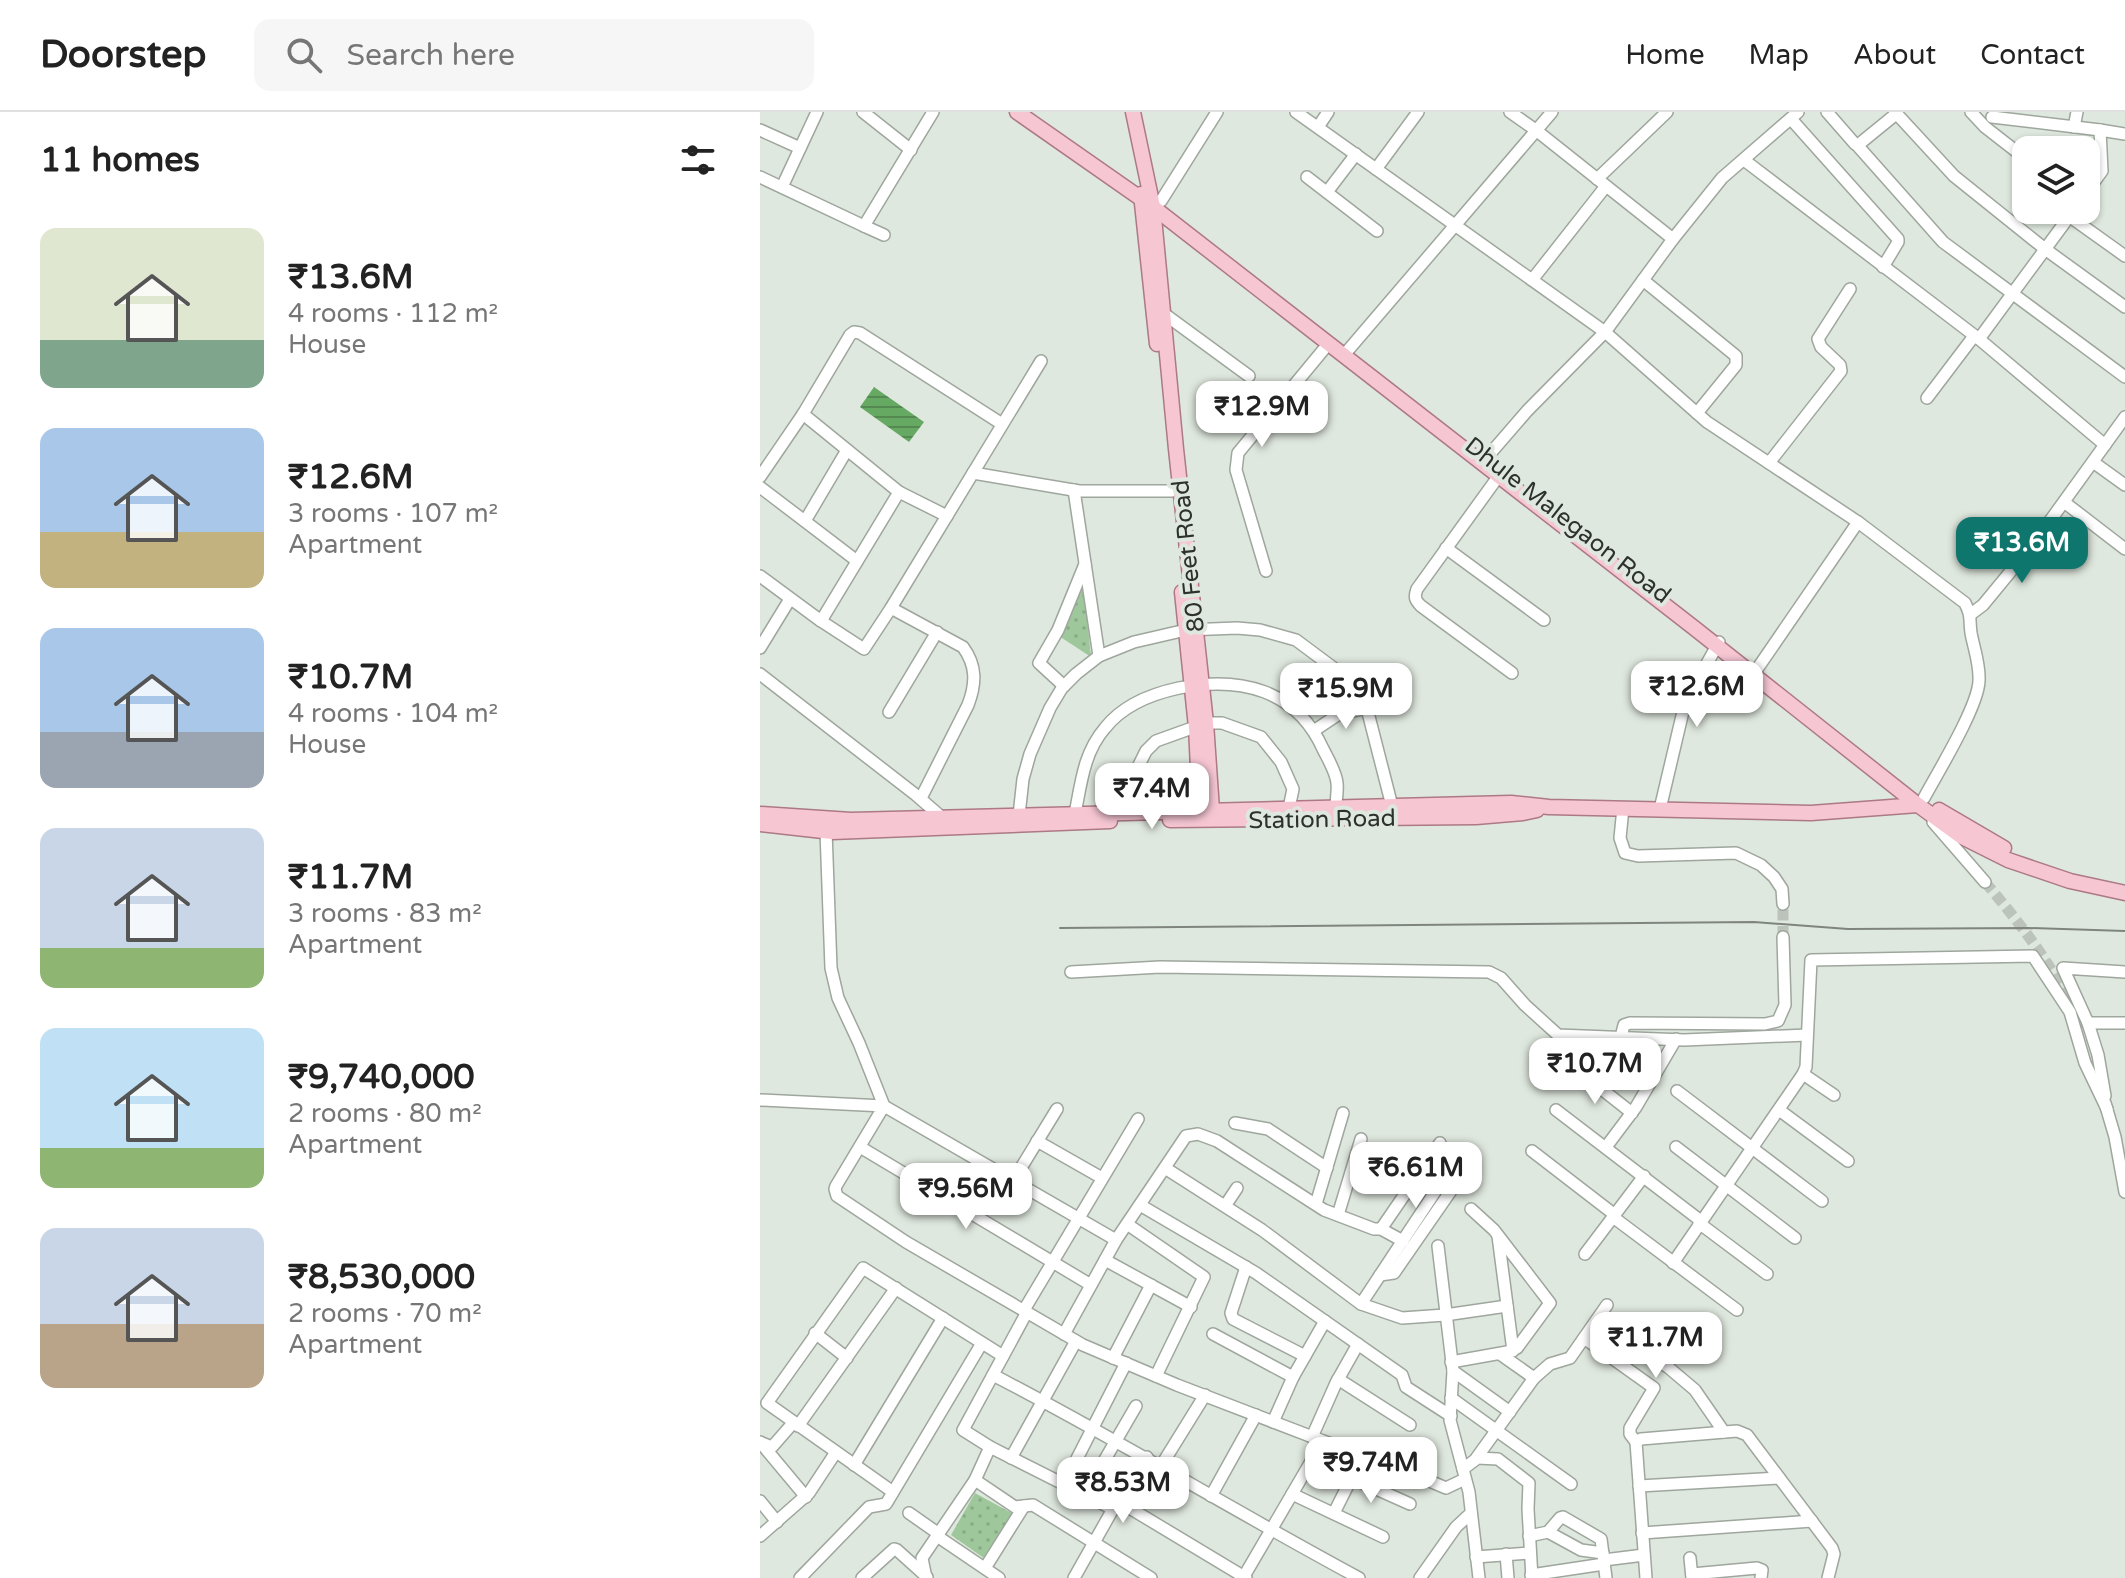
<!DOCTYPE html>
<meta charset="utf-8">
<style>
:root{--surface:#fff;--page:#f6f6f6;--text:#222;--muted:#767676;--line:#e0e0e0;--accent:#0f766e}
body{margin:0;font-family:"Varela Round",sans-serif;background:var(--page);color:var(--text);height:100vh;display:flex;flex-direction:column;font-size:30px;white-space:nowrap}
*{box-sizing:border-box;margin:0}
p{font-size:26px;color:var(--muted)}
.icon{flex:none;width:44px;height:44px;fill:none;stroke:currentColor;stroke-width:2;stroke-linecap:round;stroke-linejoin:round}
.map{position:relative;flex:1;overflow:hidden}
.drawer{display:flex;flex-direction:column;background:var(--surface);width:760px}
.drawer>*{flex:none}
.buttons{position:absolute;left:1252px;top:24px;display:grid;gap:16px}
.buttons a{display:grid;place-items:center;width:88px;height:88px;border-radius:16px;background:var(--surface);box-shadow:0 2px 6px #0004;font-size:40px}
.price{position:absolute;translate:-50% -68px;padding:0 18px;border-radius:16px;background:#fff;color:#222;font-size:26px;line-height:52px;filter:drop-shadow(0 2px 4px #0008)}
.price::after{content:'';position:absolute;left:50%;top:48px;width:24px;height:18px;margin-left:-12px;background:inherit;clip-path:polygon(0 0,100% 0,50% 100%)}
.price.selected{background:var(--accent);color:#fff}
ul{padding:0;list-style:none}
li{display:flex;align-items:center;gap:24px;height:200px;padding:0 40px}
li span{display:grid;place-items:center;flex:none;width:224px;height:160px;border-radius:16px;color:#555}
li>.icon{margin-inline-start:auto}
span .icon{width:96px;height:96px;fill:#fffc;stroke-width:1}
li b{font-size:34px}
h2{display:flex;justify-content:space-between;align-items:center;height:96px;padding:0 40px;font-size:34px}
header{display:flex;align-items:center;gap:48px;box-sizing:border-box;height:112px;padding:0 40px;background:var(--surface);border-bottom:2px solid var(--line)}
header strong{font-size:38px}
nav{display:flex;gap:44px;margin-inline-start:auto;font-size:28px}
.search{width:560px;height:72px;background:var(--page);display:flex;align-items:center;gap:20px;box-sizing:border-box;padding:0 28px;border-radius:16px;color:var(--muted);font-size:30px}
main{display:flex;flex:1;min-height:0}
.map>svg:first-child{display:block}
</style>
<header>
<strong>Doorstep</strong>
<div class="search"><svg class="icon" aria-label="search" viewBox="0 0 24 24"><circle cx="10" cy="10" r="6"/><path d="M15 15l6 6"/></svg>Search here</div>
<nav><a>Home</a><a>Map</a><a>About</a><a>Contact</a></nav>
</header>
<main>
<section class="drawer">
<h2>11 homes<svg class="icon" aria-label="filters" viewBox="0 0 24 24"><path d="M4 7h16M4 17h16"/><circle cx="9" cy="7" r="2"/><circle cx="15" cy="17" r="2"/></svg></h2>
<ul>
<li><span style="background:linear-gradient(#dfe7d0 70%,#7fa58c 0)"><svg class="icon" aria-label="home" viewBox="0 0 24 24"><path d="M3 11l9-7 9 7M6 9v11h12V9"/></svg></span><div><b>₹13.6M</b><p>4 rooms · 112 m²</p><p>House</p></div></li>
<li><span style="background:linear-gradient(#a9c7e8 65%,#c2b280 0)"><svg class="icon" aria-label="home" viewBox="0 0 24 24"><path d="M3 11l9-7 9 7M6 9v11h12V9"/></svg></span><div><b>₹12.6M</b><p>3 rooms · 107 m²</p><p>Apartment</p></div></li>
<li><span style="background:linear-gradient(#a9c7e8 65%,#9aa5b1 0)"><svg class="icon" aria-label="home" viewBox="0 0 24 24"><path d="M3 11l9-7 9 7M6 9v11h12V9"/></svg></span><div><b>₹10.7M</b><p>4 rooms · 104 m²</p><p>House</p></div></li>
<li><span style="background:linear-gradient(#c9d6e8 75%,#8fb573 0)"><svg class="icon" aria-label="home" viewBox="0 0 24 24"><path d="M3 11l9-7 9 7M6 9v11h12V9"/></svg></span><div><b>₹11.7M</b><p>3 rooms · 83 m²</p><p>Apartment</p></div></li>
<li><span style="background:linear-gradient(#bfe0f5 75%,#8fb573 0)"><svg class="icon" aria-label="home" viewBox="0 0 24 24"><path d="M3 11l9-7 9 7M6 9v11h12V9"/></svg></span><div><b>₹9,740,000</b><p>2 rooms · 80 m²</p><p>Apartment</p></div></li>
<li><span style="background:linear-gradient(#c9d6e8 60%,#b9a48a 0)"><svg class="icon" aria-label="home" viewBox="0 0 24 24"><path d="M3 11l9-7 9 7M6 9v11h12V9"/></svg></span><div><b>₹8,530,000</b><p>2 rooms · 70 m²</p><p>Apartment</p></div></li>
</ul>
</section>
<div class="map">
<svg width="1365" height="1466" viewBox="0 0 1365 1466">
<defs>
<pattern id="park-dots" width="8" height="8" patternUnits="userSpaceOnUse" patternTransform="scale(2)"><rect width="8" height="8" fill="#9ec79b"/><path d="M2 2h.1M6 6h.1" fill="none" stroke="#88ab86" stroke-width="1.8" stroke-linecap="round"/></pattern>
<pattern id="water-rules" width="6" height="5" patternUnits="userSpaceOnUse" patternTransform="scale(2)"><rect width="6" height="5" fill="#66a963"/><path d="M0 2.5h6" fill="none" stroke="#548a52"/></pattern>
</defs>
<rect width="100%" height="100%" fill="#dfe8de"/>
<!-- park -->
<g fill="url(#park-dots)">
<polygon points="323,467 331,545 299,524"/>
<polygon points="215,1381 257,1404 228,1449 191,1423"/>
</g>
<!-- water -->
<polygon fill="url(#water-rules)" points="114,275 164,310 149,330 100,295"/>
<g fill="none" stroke-linecap="round" stroke-linejoin="round">
<!-- minor-tunnel -->
<g stroke="#bbc3bb" stroke-width="11" stroke-dasharray="11 5.5" stroke-linecap="butt">
<path d="M 1225,770 C 1263,815 1303,865 1322,921"/>
<polyline points="1023,825 1023,792"/>
</g>
<!-- minor casing -->
<g stroke="#9ea69d" stroke-width="14">
<g id="minor">
<polyline points="103,0 151,38"/>
<path d="M 536,0 L 845,220 L 947,310 L 1098,410 L 1205,491 C 1212,505 1209,507 1211,521 C 1214,537 1220,552 1219,569 C 1218,595 1178,660 1164,686"/>
<polyline points="1067,0 1095,32 1098,33 1136,2"/>
<polyline points="1135,0 1194,64 1285,137 1365,195"/>
<polyline points="1211,0 1225,15 1266,47"/>
<polyline points="1232,5 1340,18 1342,59 1326,81"/>
<polyline points="1031,7 1138,127 1138,130 1123,155"/>
<polyline points="558,15 568,0"/>
<polyline points="1314,15 1317,0"/>
<polyline points="0,18 40,36"/>
<polyline points="1340,18 1365,22"/>
<polyline points="1097,33 1183,130 1365,265"/>
<polyline points="984,48 1219,227 1314,98"/>
<polyline points="616,57 658,0"/>
<polyline points="0,65 104,114 173,0"/>
<polyline points="547,65 617,119"/>
<polyline points="837,67 907,0"/>
<polyline points="22,75 57,0"/>
<polyline points="567,80 596,42"/>
<polyline points="401,89 457,0"/>
<polyline points="1309,104 1365,144"/>
<polyline points="104,114 124,123"/>
<polyline points="913,127 962,66 1038,0"/>
<polyline points="772,168 846,74"/>
<polyline points="883,168 976,244 976,253 937,301"/>
<polyline points="403,201 489,264"/>
<polyline points="1219,227 1345,333"/>
<polyline points="584,243 792,0"/>
<polyline points="1167,286 1214,224"/>
<polyline points="43,302 139,380 187,404"/>
<polyline points="1333,350 1365,373"/>
<polyline points="722,351 767,299 845,220 913,127 777,19 750,0"/>
<polyline points="1009,351 1081,259 1080,253 1061,235 1058,227 1090,177"/>
<path d="M 743,358 L 657,477 C 654,485 655,488 661,494 L 752,561"/>
<polyline points="213,361 319,379 412,379"/>
<polyline points="0,365 43,302 90,223 94,220 100,221 242,312"/>
<polyline points="0,375 97,449"/>
<polyline points="314,378 339,544"/>
<polyline points="1304,390 1365,437"/>
<polyline points="45,409 87,338"/>
<polyline points="686,436 784,508"/>
<polyline points="506,459 476,358 478,341 569,231"/>
<polyline points="0,464 61,509 104,537 131,496 281,249"/>
<path d="M 131,496 L 203,535 C 217,554 216,572 208,593 L 161,686"/>
<polyline points="1211,502 1223,493 1274,431 1365,305"/>
<polyline points="61,509 139,380"/>
<polyline points="0,536 30,487"/>
<polyline points="0,562 156,683 186,709"/>
<polyline points="993,563 1098,410"/>
<polyline points="304,574 279,551 298,518 325,452"/>
<polyline points="129,600 177,520"/>
<polyline points="555,618 579,602 607,596"/>
<polyline points="863,696 860,726 865,741 878,744 976,741 1001,753 1014,765 1022,777 1023,792"/>
<polyline points="900,697 925,591 959,530"/>
<polyline points="369,700 373,665 386,639 396,629 446,611 462,611 501,625 521,650 533,677 529,696"/>
<path d="M 315,702 C 321,671 324,640 345,616 C 363,593 391,582 419,576 C 479,564 536,577 563,637 C 568,647 576,660 577,671 C 578,678 576,687 576,695"/>
<polyline points="259,703 263,667 270,642 290,596 302,576 316,562 339,544 374,530 426,518 477,516 500,518 536,528 587,566 603,581 632,694"/>
<polyline points="1173,710 1225,770"/>
<polyline points="66,719 71,856 78,886 99,931 124,994 356,1128"/>
<polyline points="311,860 400,855 729,860 741,866 765,893 798,923 924,928 1047,923"/>
<polyline points="1328,911 1365,911"/>
<polyline points="861,925 864,913 870,911 1005,912 1018,909 1025,893 1023,825"/>
<polyline points="820,960 872,1001"/>
<polyline points="1043,962 1074,983"/>
<polyline points="917,979 1062,1089"/>
<polyline points="1345,984 1338,943 1328,911 1303,856 1365,860"/>
<polyline points="0,988 124,994 76,1074 75,1077 77,1084 146,1130 323,1233 417,1273 563,1329 627,1351 686,1376 705,1367"/>
<polyline points="1345,991 1355,1025 1365,1080"/>
<polyline points="796,998 941,1109"/>
<polyline points="1019,998 1088,1049"/>
<polyline points="475,1011 508,1017 567,1056"/>
<polyline points="277,1029 342,1066"/>
<polyline points="100,1035 331,1173"/>
<polyline points="846,1035 876,995 916,927"/>
<polyline points="916,1035 1035,1126"/>
<polyline points="772,1039 855,1103"/>
<polyline points="405,1056 502,1118 601,1192 642,1206 685,1203 747,1194"/>
<polyline points="253,1069 297,997"/>
<polyline points="556,1092 583,1001"/>
<polyline points="380,1093 496,1161 642,1263 646,1275 691,1304"/>
<polyline points="465,1094 477,1076"/>
<polyline points="578,1103 601,1027"/>
<polyline points="853,1105 977,1198"/>
<polyline points="939,1111 1007,1162"/>
<polyline points="367,1112 444,1165 396,1264"/>
<polyline points="621,1117 680,1031"/>
<polyline points="738,1124 753,1239"/>
<polyline points="678,1134 693,1259 690,1308 709,1380 719,1466"/>
<polyline points="825,1142 884,1064"/>
<polyline points="345,1148 431,1195"/>
<polyline points="913,1151 1043,962 1046,955 1051,848 1273,844 1310,900 1325,951 1347,997"/>
<polyline points="486,1155 471,1201 473,1207 545,1244"/>
<polyline points="620,1163 634,1161 706,1057"/>
<polyline points="601,1192 698,1045"/>
<polyline points="264,1198 378,1007"/>
<polyline points="837,1208 909,1256 935,1278 964,1320"/>
<polyline points="55,1221 87,1246"/>
<polyline points="304,1222 356,1128 426,1024 438,1022 457,1029 564,1098 614,1117 621,1117 643,1129"/>
<polyline points="453,1222 533,1265"/>
<polyline points="824,1226 894,1276 870,1316 870,1322 876,1330"/>
<polyline points="740,1242 774,1266"/>
<polyline points="353,1246 391,1173"/>
<polyline points="691,1250 747,1240 757,1236 790,1191 734,1118 711,1097"/>
<polyline points="693,1259 750,1300"/>
<path d="M 233,1263 C 357,1327 476,1400 599,1466"/>
<polyline points="578,1267 650,1313"/>
<polyline points="691,1286 811,1372"/>
<polyline points="513,1310 533,1265 565,1209"/>
<polyline points="38,1314 136,1176"/>
<polyline points="552,1325 576,1271 598,1232"/>
<polyline points="0,1330 46,1385"/>
<polyline points="2,1331 12,1335 33,1311"/>
<polyline points="230,1335 353,1397"/>
<polyline points="251,1346 316,1229"/>
<polyline points="717,1346 738,1347 769,1371 768,1397 772,1466"/>
<polyline points="94,1353 183,1206"/>
<polyline points="401,1354 445,1283"/>
<polyline points="703,1357 715,1348 774,1266 790,1252 810,1246 847,1193"/>
<polyline points="336,1363 376,1294"/>
<polyline points="215,1368 230,1335 203,1318 267,1200"/>
<polyline points="304,1372 366,1251"/>
<polyline points="879,1374 1019,1366"/>
<polyline points="133,1380 7,1291 103,1156 243,1244"/>
<polyline points="532,1382 623,1425"/>
<polyline points="451,1384 496,1303"/>
<polyline points="0,1389 17,1410"/>
<polyline points="358,1389 486,1466"/>
<polyline points="149,1401 179,1422"/>
<polyline points="574,1401 590,1369 594,1367 650,1392"/>
<polyline points="788,1420 821,1438 843,1441"/>
<polyline points="882,1421 1052,1409"/>
<polyline points="0,1424 49,1381 76,1340"/>
<polyline points="177,1424 239,1466"/>
<polyline points="769,1424 788,1420 800,1406 803,1405 841,1427 846,1466"/>
<polyline points="746,1442 748,1466"/>
<polyline points="716,1445 770,1441"/>
<polyline points="930,1446 932,1466"/>
<polyline points="844,1448 884,1443"/>
<polyline points="225,1456 264,1394"/>
<polyline points="932,1462 997,1456 1002,1458 1001,1466"/>
<polyline points="771,1463 844,1452"/>
<polyline points="40,1466 109,1395 126,1392 222,1231"/>
<polyline points="102,1466 134,1437 137,1438 167,1465"/>
<polyline points="166,1466 162,1446 215,1368 255,1395 273,1393 391,1466"/>
<polyline points="314,1466 353,1397 387,1345"/>
<polyline points="483,1466 563,1329"/>
<polyline points="660,1466 696,1415 711,1401"/>
<polyline points="886,1466 876,1330 881,1327 977,1319 987,1323 1072,1436 1074,1442 1068,1466"/>
</g>
</g>
<!-- major casing -->
<g stroke="#ac7985" stroke-width="17">
<g id="major">
<polyline points="257,0 393,95 933,515 1158,693 1202,725 1248,748 1310,769 1365,781"/>
<polyline points="373,0 393,95 416,337 446,611 452,698"/>
<polyline points="381,82 397,232"/>
<polyline points="422,480 436,615 440,698"/>
<polyline points="1179,698 1244,736"/>
<polyline points="0,702 91,708 751,691 789,695 1051,701 1158,693"/>
<polyline points="410,708 716,705 763,701 777,698"/>
<polyline points="0,712 72,720 350,709"/>
</g>
</g>
<!-- minor -->
<use href="#minor" stroke="#fff" stroke-width="11"/>
<!-- major -->
<use href="#major" stroke="#f6c6d3" stroke-width="14"/>
<!-- rail -->
<polyline stroke="#7f857e" stroke-width="2" points="300,816 994,810 1088,817 1268,816 1365,819"/>
</g>
<g text-anchor="middle" stroke-width="8" stroke-linejoin="round" paint-order="stroke">
<!-- street labels -->
<g font-size="24" fill="#2d312d" stroke="#dfe8de">
<text transform="translate(808 408) rotate(38)" y="8">Dhule Malegaon Road</text>
<text transform="translate(428 444) rotate(-96)" y="8">80 Feet Road</text>
<text transform="translate(562 707) rotate(-1)" y="8">Station Road</text>
</g>
</g>
</svg>
<div class="buttons">
<a><svg class="icon" aria-label="layers" viewBox="0 0 24 24"><path d="M12 4l9 5-9 5-9-5zM3 14l9 5 9-5"/></svg></a>
</div>
<b class="price" style="left:502px;top:337px">₹12.9M</b>
<b class="price selected" style="left:1262px;top:473px">₹13.6M</b>
<b class="price" style="left:937px;top:617px">₹12.6M</b>
<b class="price" style="left:586px;top:619px">₹15.9M</b>
<b class="price" style="left:392px;top:719px">₹7.4M</b>
<b class="price" style="left:835px;top:994px">₹10.7M</b>
<b class="price" style="left:656px;top:1098px">₹6.61M</b>
<b class="price" style="left:206px;top:1119px">₹9.56M</b>
<b class="price" style="left:896px;top:1268px">₹11.7M</b>
<b class="price" style="left:611px;top:1393px">₹9.74M</b>
<b class="price" style="left:363px;top:1413px">₹8.53M</b>
</div>
</main>
